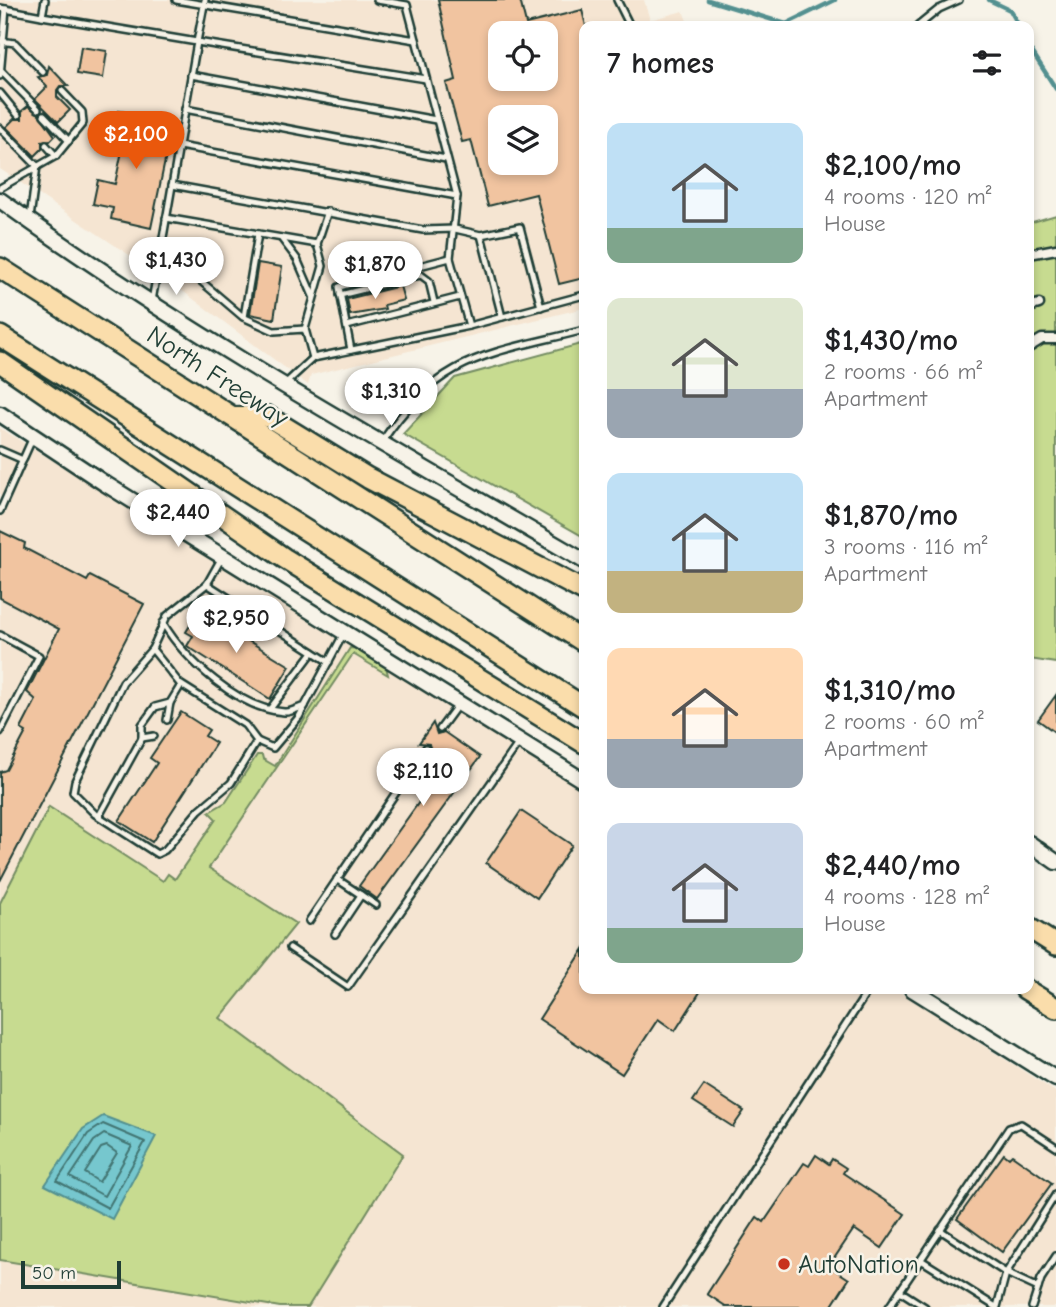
<!DOCTYPE html>
<meta charset="utf-8">
<style>
:root{--surface:#fff;--page:#f6f6f6;--text:#202124;--muted:#757577;--accent:#ea580c}
body{margin:0;font-family:"Comic Neue",sans-serif;background:var(--page);color:var(--text);height:100vh;display:flex;flex-direction:column;font-size:26px;white-space:nowrap}
*{box-sizing:border-box;margin:0}
p{font-size:23px;color:var(--muted)}
.icon{flex:none;width:38px;height:38px;fill:none;stroke:currentColor;stroke-width:2;stroke-linecap:round;stroke-linejoin:round}
.map{position:relative;flex:1;overflow:hidden}
.details{position:absolute;left:579px;top:21px;width:455px;height:973px;display:flex;flex-direction:column;background:var(--surface);border-radius:14px;box-shadow:0 4px 10px #0003}
.details>*{flex:none}
.tools{position:absolute;left:488px;top:21px;display:grid;gap:14px}
.tools a{display:grid;place-items:center;width:70px;height:70px;border-radius:14px;background:var(--surface);box-shadow:0 4px 10px #0003;font-size:35px}
.scale{position:absolute;left:21px;bottom:18px;width:100px;box-sizing:border-box;padding-left:7px;border:4px solid #1f3d34;border-top:0;font-size:19px;line-height:24px;white-space:nowrap;color:#1f3d34;-webkit-text-stroke:5px #f7f3e8;paint-order:stroke}
.price{position:absolute;translate:-50% -60px;padding:0 16px;border-radius:24px;background:#fff;color:#222;font-size:23px;line-height:46px;filter:drop-shadow(0 2px 4px #0008)}
.price::after{content:'';position:absolute;left:50%;top:42px;width:21px;height:16px;margin-left:-10px;background:inherit;clip-path:polygon(0 0,100% 0,50% 100%)}
.price.current{background:var(--accent);color:#fff}
ul{padding:0;list-style:none}
li{display:flex;align-items:center;gap:21px;height:175px;padding:0 28px}
li span{display:grid;place-items:center;flex:none;width:196px;height:140px;border-radius:14px;color:#555}
li>.icon{margin-inline-start:auto}
span .icon{width:84px;height:84px;fill:#fffc;stroke-width:1}
li b{font-size:30px}
h2{display:flex;justify-content:space-between;align-items:center;height:84px;padding:0 28px;font-size:30px}
.map>svg:first-child{display:block}
</style>
<div class="map">
<svg width="1056" height="1307" viewBox="0 0 1056 1307">
<rect width="100%" height="100%" fill="#f7f3e8"/>
<filter id="ink" filterUnits="userSpaceOnUse"><feTurbulence type="fractalNoise" baseFrequency=".0143" numOctaves="2"/><feDisplacementMap in="SourceGraphic" scale="14" xChannelSelector="R" yChannelSelector="G"/><feConvolveMatrix kernelMatrix="1 2 1 2 8 2 1 2 1" color-interpolation-filters="sRGB"/></filter>
<g filter="url(#ink)">
<!-- built -->
<g fill="#f5e5d2" fill-rule="evenodd">
<path d="M 0,0 L 644,0 L 650,20 L 683,11 L 689,26 L 584,26 L 584,308 L 311,375 L 308,385 L 176,286 L 0,169 ZM 500,33 L 546,33 L 546,79 L 500,79 ZM 500,117 L 546,117 L 546,163 L 500,163 Z"/>
<polygon points="0,428 584,788 584,989 895,989 1056,1092 1056,1307 308,1307 403,1154 220,1018 296,924 190,858 174,880 163,881 49,807 0,903"/>
<polygon points="0,1260 280,1307 0,1307"/>
</g>
<!-- green -->
<g fill="#c7db90" stroke="#738c62" stroke-width="2">
<polygon points="1056,215 1056,663 1029,659 1029,223"/>
<polygon points="584,343 584,537 403,434 455,378"/>
<polygon points="350,648 363,649 385,662 388,675 353,654 209,868 296,924 220,1018 403,1154 308,1307 280,1307 0,1260 0,903 49,807 163,881 168,874 175,879 216,819 209,812 226,802 257,755 262,755 263,759 275,766"/>
</g>
<!-- water -->
<polygon fill="#76c7ce" stroke="#539090" stroke-width="2" points="103,1116 156,1136 112,1219 45,1185 83,1129"/>
<g fill="none" stroke-linecap="round" stroke-linejoin="round">
<!-- shore -->
<g stroke="#427472" stroke-width="2">
<polygon points="103,1124 145,1142 108,1208 57,1181 88,1134"/>
<polygon points="104,1134 132,1146 104,1196 70,1177 94,1141"/>
<polygon points="107,1146 117,1153 99,1182 85,1173 101,1148"/>
</g>
<!-- stream -->
<g stroke="#539090" stroke-width="4.5">
<polyline points="708,0 786,24 835,0"/>
<polyline points="989,0 1010,10 1019,26"/>
<polyline points="1029,47 1056,89"/>
</g>
</g>
<!-- building -->
<g fill="#f1c4a0" stroke="#1f3d34" stroke-width="2" fill-rule="evenodd">
<path d="M 438,0 L 520,0 L 526,24 L 582,10 L 586,26 L 584,278 L 559,284 L 536,194 L 488,206 L 471,140 L 462,142 L 446,83 L 456,80 ZM 500,33 L 546,33 L 546,79 L 500,79 ZM 500,117 L 546,117 L 546,163 L 500,163 Z"/>
<polygon points="81,47 107,51 103,78 77,74"/>
<polygon points="49,66 68,86 60,86 57,90 57,97 70,110 58,122 35,99 47,87 38,77 47,75"/>
<polygon points="28,106 39,114 55,136 50,141 42,142 42,149 35,156 6,127 14,119 22,119 22,111"/>
<polygon points="119,111 164,118 159,149 167,151 151,228 111,219 113,208 93,204 98,180 115,184 125,137 115,136"/>
<polygon points="258,263 282,267 274,319 250,314"/>
<polygon points="400,286 404,300 384,305 385,309 350,315 347,299"/>
<polygon points="0,531 25,543 24,548 87,581 90,576 144,604 0,881 0,772 6,770 26,732 21,729 36,700 27,692 59,629 0,598"/>
<polygon points="199,611 290,666 270,699 187,646 193,636 186,632"/>
<polygon points="1056,695 1056,733 1038,720"/>
<polygon points="181,712 209,730 205,736 216,743 152,842 119,821 157,763 150,758"/>
<polygon points="433,723 437,734 444,732 480,757 377,899 359,886 429,788 421,783 427,774 433,779 445,762 430,751 429,744 419,743"/>
<polygon points="521,811 572,845 537,898 486,863"/>
<polygon points="584,949 584,989 702,989 675,1031 658,1019 622,1074 539,1019"/>
<polygon points="704,1085 744,1111 733,1127 693,1101"/>
<polygon points="1004,1154 1009,1158 1012,1155 1052,1183 1002,1252 957,1219"/>
<polygon points="816,1155 829,1164 832,1159 846,1168 843,1173 905,1214 882,1248 854,1229 829,1266 849,1279 831,1307 727,1307 707,1294 757,1217 764,1222 804,1163 809,1166"/>
</g>
<g fill="none" stroke-linecap="round" stroke-linejoin="round">
<!-- service casing -->
<g stroke="#1f3d34" stroke-width="10">
<g id="service">
<polyline points="176,0 416,40"/>
<polyline points="205,0 197,42 426,79"/>
<polyline points="617,0 630,26"/>
<polyline points="0,8 42,16 45,0"/>
<polyline points="42,16 197,42 152,301"/>
<polyline points="918,26 939,9 959,0"/>
<polyline points="0,41 15,43 43,72"/>
<polyline points="1,71 38,109"/>
<polyline points="191,75 436,120"/>
<polyline points="0,76 6,9"/>
<polyline points="0,93 18,115"/>
<polyline points="185,109 446,159"/>
<polyline points="44,115 69,141"/>
<polyline points="0,128 37,166"/>
<polyline points="46,145 56,156"/>
<polyline points="179,146 457,196"/>
<polyline points="172,185 423,230 455,229 481,235 520,227 541,307"/>
<polyline points="0,188 56,156 83,123 82,112 62,91"/>
<polyline points="30,218 37,166"/>
<polyline points="166,218 317,244"/>
<polyline points="481,235 502,317"/>
<polyline points="281,238 297,259 313,296"/>
<polyline points="161,247 243,317 274,331 305,329 313,358"/>
<polyline points="340,295 421,275 429,281 434,302"/>
<polyline points="244,317 258,234"/>
<polyline points="347,326 460,297"/>
<polyline points="469,326 584,295"/>
<polyline points="305,329 323,266 317,244 328,211"/>
<polyline points="351,350 339,287 450,258"/>
<polyline points="285,384 313,358 469,326 450,258 457,196 407,5 377,0"/>
<path d="M 381,443 C 441,353 488,355 584,330"/>
<polyline points="0,450 23,460"/>
<polyline points="0,511 33,437"/>
<polyline points="221,559 207,584 167,616 152,649 180,684 245,725 257,741 273,748 299,717 344,633"/>
<polyline points="207,584 329,662"/>
<path d="M 163,623 C 185,660 239,709 284,712 C 290,713 298,708 305,706"/>
<polyline points="0,635 39,656 0,732"/>
<polyline points="152,649 123,682 75,781 73,792 95,814 157,854 165,850 199,810 231,783 257,741"/>
<polyline points="270,709 313,652"/>
<polyline points="167,720 170,703"/>
<polyline points="440,729 457,706"/>
<polyline points="142,738 154,736"/>
<polyline points="99,816 142,738 142,725 155,707 170,703 181,685"/>
<polyline points="337,879 376,905"/>
<polyline points="309,921 426,748"/>
<polyline points="335,934 361,895"/>
<polyline points="290,948 348,987 518,744"/>
<polyline points="940,1230 1006,1273 1038,1288"/>
<polyline points="921,1260 996,1307"/>
<polyline points="900,1291 925,1307"/>
<polyline points="663,1307 869,989"/>
<polyline points="889,1307 1009,1128 1021,1124 1056,1147"/>
<polyline points="997,1307 1006,1273 1056,1194"/>
<polyline points="1032,1307 1041,1279 1056,1256"/>
</g>
</g>
<!-- pedestrian casing -->
<g stroke="#1f3d34" stroke-width="13">
<g id="pedestrian">
<polyline points="1029,254 1056,249"/>
<polyline points="1029,307 1039,304"/>
<polyline points="1029,347 1042,339 1056,339"/>
</g>
</g>
<!-- secondary casing -->
<g stroke="#1f3d34" stroke-width="19">
<g id="secondary">
<path d="M 0,200 C 185,334 387,446 584,561"/>
<polyline points="0,414 104,483 584,781"/>
<polyline points="1029,843 1056,862"/>
<polyline points="912,989 1056,1079"/>
</g>
</g>
<!-- motorway casing -->
<g stroke="#1f3d34" stroke-width="24">
<g id="motorway">
<polyline points="0,268 584,642"/>
<polyline points="0,336 584,707"/>
<polyline points="0,362 284,558 584,743"/>
<polyline points="234,417 267,416 368,478 584,591"/>
<polyline points="1029,928 1056,945"/>
<polyline points="1025,989 1056,1008"/>
</g>
</g>
<!-- service -->
<use href="#service" stroke="#f7f3e8" stroke-width="5"/>
<!-- pedestrian -->
<use href="#pedestrian" stroke="#f7f3e8" stroke-width="8"/>
<!-- secondary -->
<use href="#secondary" stroke="#f7f3e8" stroke-width="14"/>
<!-- motorway -->
<use href="#motorway" stroke="#faddab" stroke-width="19"/>
</g>
</g>
<!-- markers -->
<circle fill="#c8321e" stroke="#f7f3e8" stroke-width="2.5" cx="784" cy="1264" r="7"/>
<g text-anchor="middle" stroke-width="5" stroke-linejoin="round" paint-order="stroke">
<!-- street labels -->
<g font-size="26" fill="#1f3d34" stroke="#f7f3e8">
<text transform="translate(218 376) rotate(33)" y="9">North Freeway</text>
</g>
<!-- poi labels -->
<g font-size="26" fill="#1f3d34" stroke="#f7f3e8" text-anchor="start">
<text x="798" y="1273">AutoNation</text>
</g>
</g>
</svg>
<div class="tools">
<a><svg class="icon" aria-label="locate" viewBox="0 0 24 24"><circle cx="12" cy="12" r="6"/><path d="M12 2v4M12 18v4M2 12h4M18 12h4"/></svg></a>
<a><svg class="icon" aria-label="layers" viewBox="0 0 24 24"><path d="M12 4l9 5-9 5-9-5zM3 14l9 5 9-5"/></svg></a>
</div>
<div class="scale">50 m</div>
<b class="price current" style="left:136px;top:171px">$2,100</b>
<b class="price" style="left:176px;top:297px">$1,430</b>
<b class="price" style="left:375px;top:301px">$1,870</b>
<b class="price" style="left:391px;top:428px">$1,310</b>
<b class="price" style="left:178px;top:549px">$2,440</b>
<b class="price" style="left:236px;top:655px">$2,950</b>
<b class="price" style="left:423px;top:808px">$2,110</b>
<section class="details">
<h2>7 homes<svg class="icon" aria-label="filters" viewBox="0 0 24 24"><path d="M4 7h16M4 17h16"/><circle cx="9" cy="7" r="2"/><circle cx="15" cy="17" r="2"/></svg></h2>
<ul>
<li><span style="background:linear-gradient(#bfe0f5 75%,#7fa58c 0)"><svg class="icon" aria-label="home" viewBox="0 0 24 24"><path d="M3 11l9-7 9 7M6 9v11h12V9"/></svg></span><div><b>$2,100/mo</b><p>4 rooms · 120 m²</p><p>House</p></div></li>
<li><span style="background:linear-gradient(#dfe7d0 65%,#9aa5b1 0)"><svg class="icon" aria-label="home" viewBox="0 0 24 24"><path d="M3 11l9-7 9 7M6 9v11h12V9"/></svg></span><div><b>$1,430/mo</b><p>2 rooms · 66 m²</p><p>Apartment</p></div></li>
<li><span style="background:linear-gradient(#bfe0f5 70%,#c2b280 0)"><svg class="icon" aria-label="home" viewBox="0 0 24 24"><path d="M3 11l9-7 9 7M6 9v11h12V9"/></svg></span><div><b>$1,870/mo</b><p>3 rooms · 116 m²</p><p>Apartment</p></div></li>
<li><span style="background:linear-gradient(#ffd9b3 65%,#9aa5b1 0)"><svg class="icon" aria-label="home" viewBox="0 0 24 24"><path d="M3 11l9-7 9 7M6 9v11h12V9"/></svg></span><div><b>$1,310/mo</b><p>2 rooms · 60 m²</p><p>Apartment</p></div></li>
<li><span style="background:linear-gradient(#c9d6e8 75%,#7fa58c 0)"><svg class="icon" aria-label="home" viewBox="0 0 24 24"><path d="M3 11l9-7 9 7M6 9v11h12V9"/></svg></span><div><b>$2,440/mo</b><p>4 rooms · 128 m²</p><p>House</p></div></li>
</ul>
</section>
</div>
